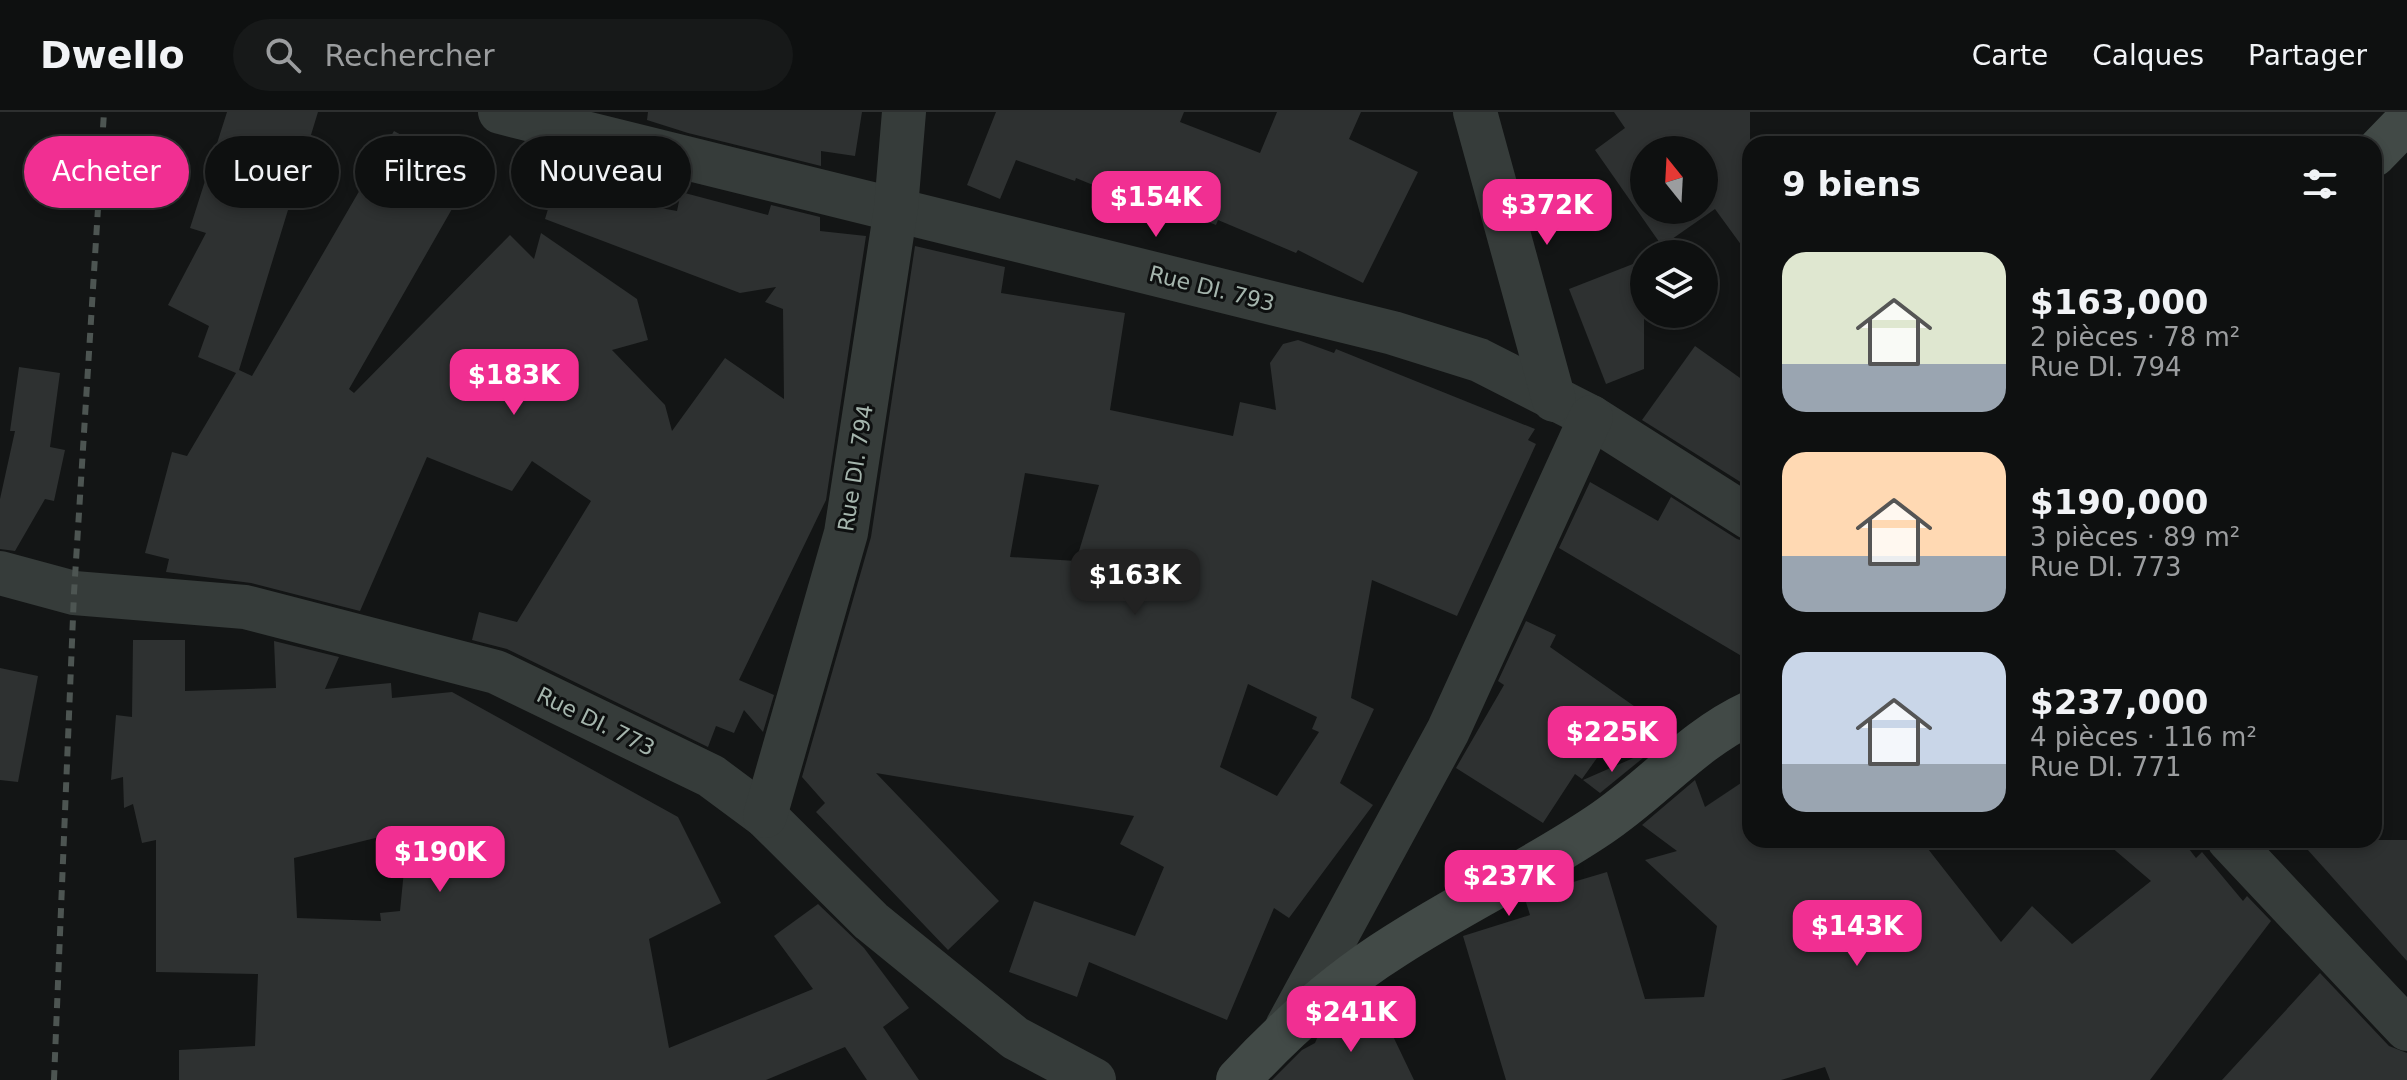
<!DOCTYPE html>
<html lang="fr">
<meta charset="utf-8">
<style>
:root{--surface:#0e1010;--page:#171919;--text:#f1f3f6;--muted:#9b9d9f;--line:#2e3030;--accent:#f12f92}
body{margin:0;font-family:"DejaVu Sans",sans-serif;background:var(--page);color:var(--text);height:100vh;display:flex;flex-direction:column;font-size:30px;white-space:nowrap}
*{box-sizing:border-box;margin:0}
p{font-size:26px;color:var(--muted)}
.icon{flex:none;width:44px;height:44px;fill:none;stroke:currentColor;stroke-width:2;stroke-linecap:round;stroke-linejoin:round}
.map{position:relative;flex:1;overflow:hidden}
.side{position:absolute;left:1742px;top:24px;width:640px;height:712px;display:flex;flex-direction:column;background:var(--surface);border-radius:24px;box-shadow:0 4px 12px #0003,0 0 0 2px var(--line)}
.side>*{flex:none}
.hud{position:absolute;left:24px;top:24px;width:760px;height:72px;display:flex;gap:16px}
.needle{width:52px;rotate:342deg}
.controls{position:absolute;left:1630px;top:24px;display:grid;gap:16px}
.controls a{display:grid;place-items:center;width:88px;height:88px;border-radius:50%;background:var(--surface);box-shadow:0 4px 12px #0003,0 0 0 2px var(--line);font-size:40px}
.price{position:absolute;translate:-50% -68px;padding:0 18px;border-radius:16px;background:var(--accent);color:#fff;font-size:26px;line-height:52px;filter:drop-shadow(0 2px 4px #0008)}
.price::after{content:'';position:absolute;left:50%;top:48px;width:24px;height:18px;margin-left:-12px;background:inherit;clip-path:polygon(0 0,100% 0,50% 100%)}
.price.selected{background:#222;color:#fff}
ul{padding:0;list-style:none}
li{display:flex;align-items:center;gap:24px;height:200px;padding:0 40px}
li span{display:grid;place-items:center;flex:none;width:224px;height:160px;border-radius:24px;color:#555}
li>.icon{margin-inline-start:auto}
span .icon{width:96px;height:96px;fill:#fffc;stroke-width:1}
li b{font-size:34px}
h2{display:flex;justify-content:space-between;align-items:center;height:96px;padding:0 40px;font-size:34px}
.pill{padding:0 28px;border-radius:36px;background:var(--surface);box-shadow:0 4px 12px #0003,0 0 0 2px var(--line);font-size:28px;line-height:72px}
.pill.selected{background:var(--accent);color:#fff}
header{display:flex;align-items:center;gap:48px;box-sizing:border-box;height:112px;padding:0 40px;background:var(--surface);border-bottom:2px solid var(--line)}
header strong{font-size:38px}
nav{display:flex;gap:44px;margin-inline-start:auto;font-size:28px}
.search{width:560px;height:72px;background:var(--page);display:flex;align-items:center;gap:20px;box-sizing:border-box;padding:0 28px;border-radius:44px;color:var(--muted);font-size:30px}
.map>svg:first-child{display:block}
</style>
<header>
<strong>Dwello</strong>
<div class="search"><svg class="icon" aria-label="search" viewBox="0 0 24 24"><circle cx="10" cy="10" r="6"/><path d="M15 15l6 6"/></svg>Rechercher</div>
<nav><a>Carte</a><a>Calques</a><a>Partager</a></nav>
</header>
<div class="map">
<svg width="2407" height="968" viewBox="0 0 2407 968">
<rect width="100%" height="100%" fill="#131515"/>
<!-- building -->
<g fill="#2e3131" fill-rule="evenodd">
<polygon points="227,0 318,0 239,258 252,264 394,19 472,62 349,277 354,281 510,123 534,147 541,121 637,187 648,228 612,238 665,293 672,319 725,246 784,287 783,197 765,190 776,175 740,181 545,107 554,77 677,99 681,80 768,103 771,93 820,105 820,119 866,124 826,388 739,568 774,583 763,620 744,598 734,621 716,614 708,635 507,537 472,528 479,500 517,510 591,389 532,349 512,379 427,345 360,499 251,471 166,460 169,447 145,441 172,340 187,344 236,261 198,245 209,214 168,193 206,121 190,116"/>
<polygon points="648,0 862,0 855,44 821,39 821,54 688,21 647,8"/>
<polygon points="996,0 1184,0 1180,10 1260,41 1277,0 1361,0 1349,27 1418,60 1363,171 1298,138 1296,141 1218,108 1216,113 1135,81 1132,89 1076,66 1075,69 1016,48 1000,87 967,73"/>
<path d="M 1614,0 L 1750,0 L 1750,145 L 1715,97 L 1662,134 L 1595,38 L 1625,16 ZM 1644,38 L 1704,38 L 1704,98 L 1644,98 Z"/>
<path d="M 915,134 L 1005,155 L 1001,181 L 1125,201 L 1110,298 L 1233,324 L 1240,290 L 1276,298 L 1270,251 L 1283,232 L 1298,228 L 1334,241 L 1336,237 L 1535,317 L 1528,328 L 1536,332 L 1457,504 L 1372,468 L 1351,586 L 1374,597 L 1340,671 L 1373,693 L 1289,806 L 1274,796 L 1227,908 L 1089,850 L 1077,885 L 1009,860 L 1034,789 L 1135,824 L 1164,755 L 1120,732 L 1134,704 L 876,661 L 999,789 L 948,838 L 816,700 L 825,691 L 802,665 L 871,425 ZM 1025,361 L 1099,373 L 1076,449 L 1010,445 ZM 1248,572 L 1317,605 L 1312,617 L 1319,620 L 1277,684 L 1220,655 Z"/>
<polygon points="1633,152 1644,182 1644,257 1606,272 1569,177"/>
<polygon points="1695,234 1750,273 1750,376 1642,308"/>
<polygon points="19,255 60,261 50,335 65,338 54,389 45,387 15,439 0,437 0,387 15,319 10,319"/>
<polygon points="1590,370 1658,409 1671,385 1737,427 1750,431 1750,549 1559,436"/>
<polygon points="1526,509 1556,523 1550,535 1634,594 1582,667 1575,662 1543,711 1456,656 1504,573 1498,569"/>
<path d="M 133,528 L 185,528 L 185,579 L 276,576 L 274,529 L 339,545 L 325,577 L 391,571 L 392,586 L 452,580 L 678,705 L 721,791 L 649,827 L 669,936 L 813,877 L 774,824 L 818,792 L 864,836 L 909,896 L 883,915 L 919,968 L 867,968 L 845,935 L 766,968 L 179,968 L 179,938 L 255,934 L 258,862 L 156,860 L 156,728 L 142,731 L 133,692 L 124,696 L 123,665 L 111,668 L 116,603 L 132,605 ZM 408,718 L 400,799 L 380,801 L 381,809 L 297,806 L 294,746 Z"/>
<polygon points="0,556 38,564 18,670 0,668"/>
<polygon points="1654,637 1600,681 1583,668"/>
<polygon points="1750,665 1750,728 1921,728 2001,830 2032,794 2072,832 2151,769 2103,728 2182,728 2196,746 2202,740 2243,789 2247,784 2271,809 2150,968 1830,968 1825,955 1781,968 1506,968 1463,824 1530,803 1525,787 1536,781 1607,760 1645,887 1704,885 1717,814 1645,748 1677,739 1642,713 1695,668 1705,695"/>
<polygon points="2299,728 2407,728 2407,849"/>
<polygon points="2320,861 2389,934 2407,941 2407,968 2222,968"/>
<polygon points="1379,895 1414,968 1272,968 1302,938 1315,931 1318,924"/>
</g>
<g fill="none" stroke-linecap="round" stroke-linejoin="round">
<!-- street -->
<g stroke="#363c3a" stroke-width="44">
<polyline points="500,0 1393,221 1479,248 1591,305 1750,406"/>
<polyline points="1475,0 1554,288"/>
<polyline points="0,461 74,481 245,495 496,560 711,664 765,704 871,809 1015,926 1094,968"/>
<polyline points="765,704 846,421 896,96 904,0"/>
<polyline points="2229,728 2407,917"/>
<polyline points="1287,915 1448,619 1591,305"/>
</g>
<!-- secondary -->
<g stroke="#424a47" stroke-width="44">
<polyline points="2374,43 2407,9"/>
<path d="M 1238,968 C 1285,917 1336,871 1395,834 C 1461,791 1534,757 1599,713 C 1652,678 1692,628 1750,601"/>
</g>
<!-- rail -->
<polyline stroke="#4d5552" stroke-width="6" stroke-dasharray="10 8" stroke-linecap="butt" points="54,968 74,481 104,0"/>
</g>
<g text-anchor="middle" stroke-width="6" stroke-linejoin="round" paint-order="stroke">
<!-- street labels -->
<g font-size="22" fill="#a5b5ad" stroke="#0e1010">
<text transform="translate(1212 176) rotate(14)" y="8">Rue DI. 793</text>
<text transform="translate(855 356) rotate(-81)" y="8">Rue DI. 794</text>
<text transform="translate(596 609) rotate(26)" y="8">Rue DI. 773</text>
</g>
</g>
</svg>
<div class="controls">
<a><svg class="needle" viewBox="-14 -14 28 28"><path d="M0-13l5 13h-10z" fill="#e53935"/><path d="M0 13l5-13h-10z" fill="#9b9d9f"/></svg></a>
<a><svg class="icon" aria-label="layers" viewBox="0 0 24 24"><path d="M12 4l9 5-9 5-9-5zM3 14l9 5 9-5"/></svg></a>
</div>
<b class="price" style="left:1156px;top:127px">$154K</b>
<b class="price" style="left:1547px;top:135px">$372K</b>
<b class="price" style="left:514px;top:305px">$183K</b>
<b class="price selected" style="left:1135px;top:505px">$163K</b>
<b class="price" style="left:1612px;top:662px">$225K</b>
<b class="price" style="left:440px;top:782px">$190K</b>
<b class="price" style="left:1509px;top:806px">$237K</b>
<b class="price" style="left:1857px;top:856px">$143K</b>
<b class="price" style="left:1351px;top:942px">$241K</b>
<div class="hud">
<a class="pill selected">Acheter</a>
<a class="pill">Louer</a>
<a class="pill">Filtres</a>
<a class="pill">Nouveau</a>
</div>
<section class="side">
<h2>9 biens<svg class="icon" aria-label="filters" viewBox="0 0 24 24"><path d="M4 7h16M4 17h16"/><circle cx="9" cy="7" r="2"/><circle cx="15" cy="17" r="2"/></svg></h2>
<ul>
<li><span style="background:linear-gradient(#dfe7d0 70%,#9aa5b1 0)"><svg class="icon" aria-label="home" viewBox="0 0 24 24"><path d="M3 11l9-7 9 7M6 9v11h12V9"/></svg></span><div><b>$163,000</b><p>2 pièces · 78 m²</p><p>Rue DI. 794</p></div></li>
<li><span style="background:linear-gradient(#ffd9b3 65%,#9aa5b1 0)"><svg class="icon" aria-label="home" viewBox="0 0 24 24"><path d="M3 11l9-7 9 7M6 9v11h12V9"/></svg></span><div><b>$190,000</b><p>3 pièces · 89 m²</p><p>Rue DI. 773</p></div></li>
<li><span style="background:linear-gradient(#c9d6e8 70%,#9aa5b1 0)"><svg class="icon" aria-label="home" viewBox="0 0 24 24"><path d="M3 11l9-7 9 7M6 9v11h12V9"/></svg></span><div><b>$237,000</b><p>4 pièces · 116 m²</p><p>Rue DI. 771</p></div></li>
</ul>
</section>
</div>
